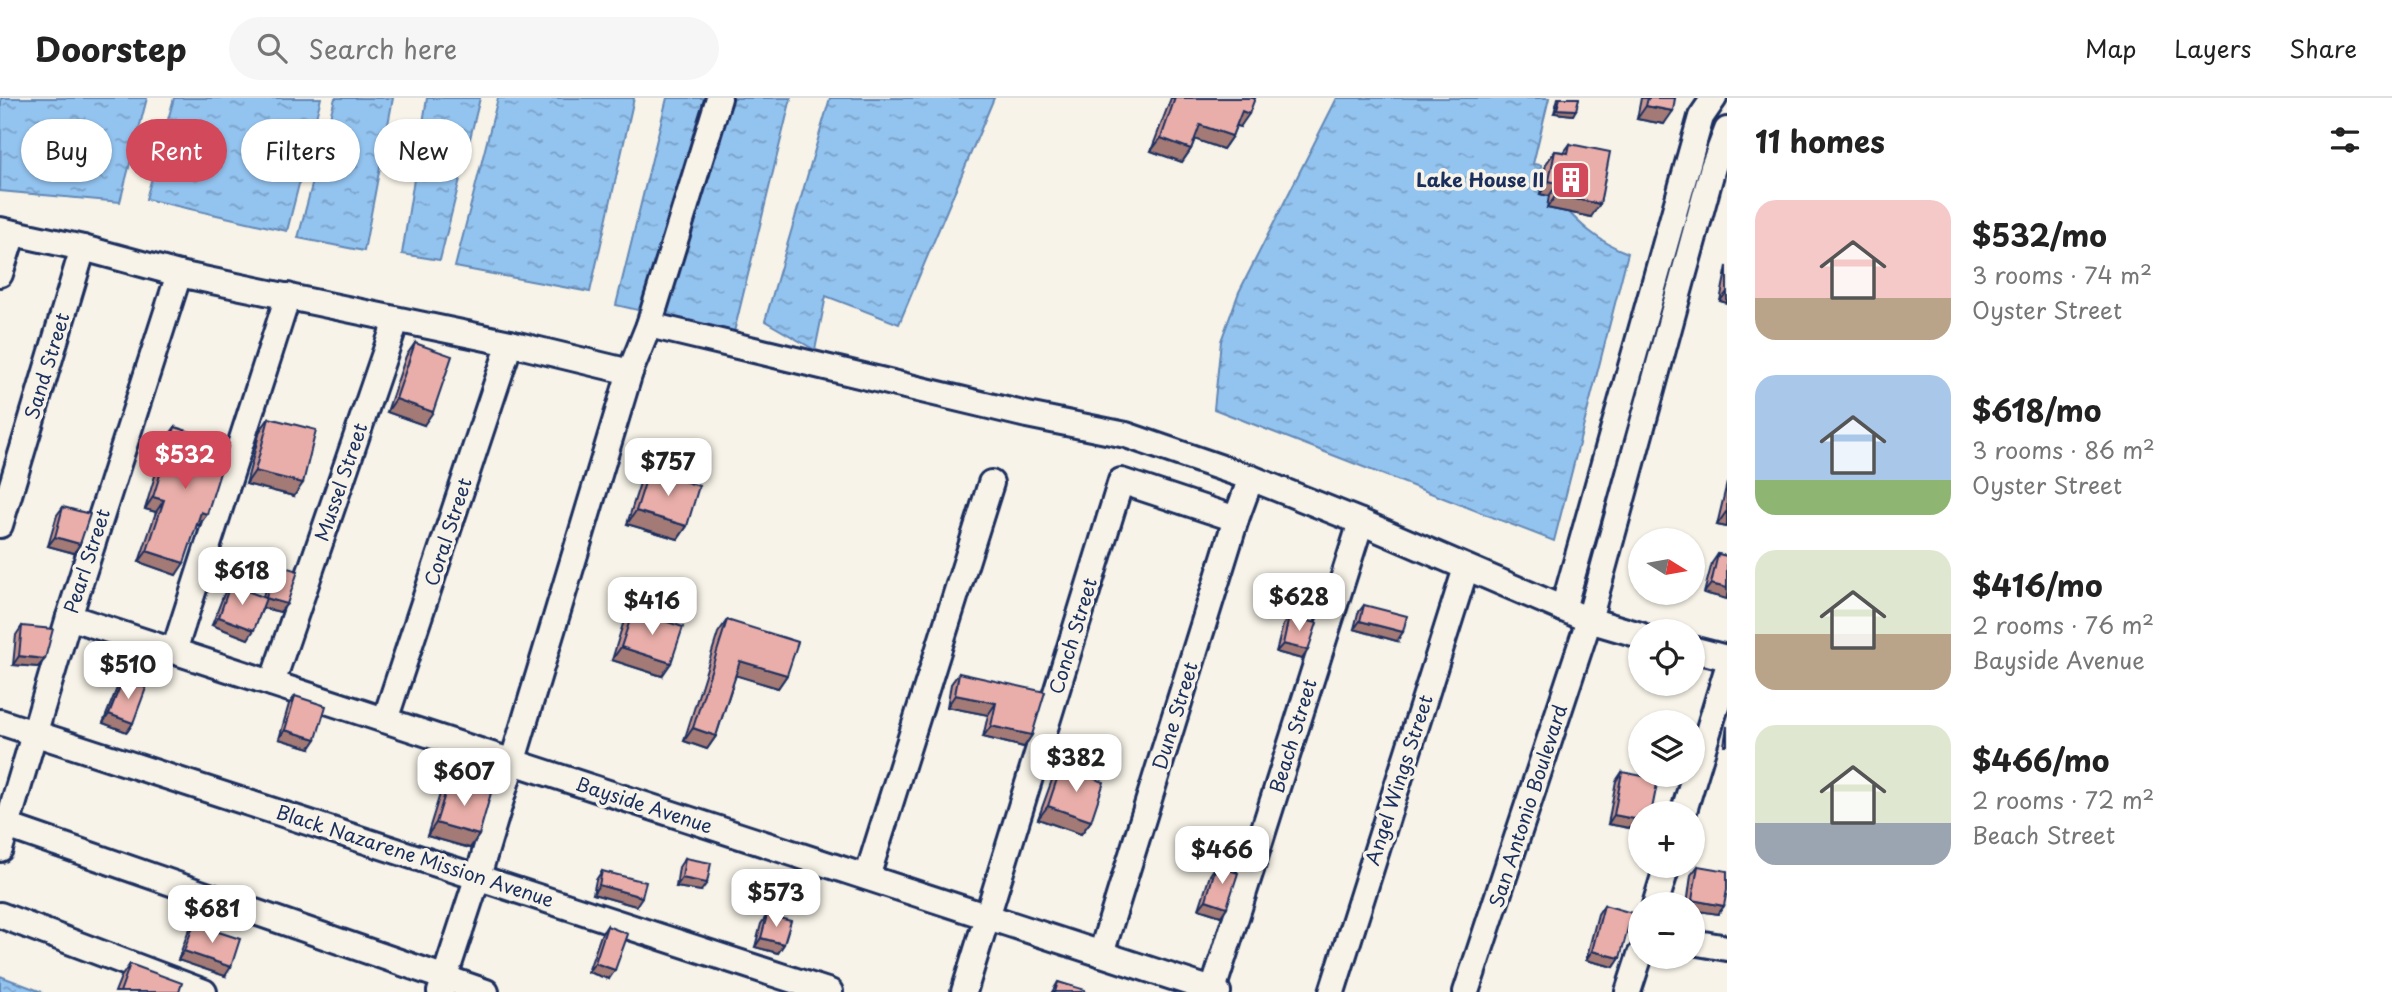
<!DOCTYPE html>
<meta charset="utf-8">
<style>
:root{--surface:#fff;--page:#f6f6f6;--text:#222;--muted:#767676;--line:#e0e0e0;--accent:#d1495b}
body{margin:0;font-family:"Playpen Sans",sans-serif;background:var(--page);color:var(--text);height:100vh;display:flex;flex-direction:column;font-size:26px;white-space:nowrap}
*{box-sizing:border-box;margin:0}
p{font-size:23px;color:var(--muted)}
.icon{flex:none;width:38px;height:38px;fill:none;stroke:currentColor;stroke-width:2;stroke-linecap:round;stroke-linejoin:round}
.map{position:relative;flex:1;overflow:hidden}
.side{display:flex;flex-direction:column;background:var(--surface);width:665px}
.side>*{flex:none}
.hud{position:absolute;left:21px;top:21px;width:665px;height:63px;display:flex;gap:14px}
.needle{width:46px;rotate:101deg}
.fabs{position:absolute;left:1628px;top:430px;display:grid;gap:14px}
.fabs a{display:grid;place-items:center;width:77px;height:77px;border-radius:50%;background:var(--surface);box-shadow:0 2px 5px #0004;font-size:35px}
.price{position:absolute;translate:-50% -60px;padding:0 16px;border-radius:14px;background:#fff;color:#222;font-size:23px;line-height:46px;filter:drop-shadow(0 2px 4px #0008)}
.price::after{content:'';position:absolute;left:50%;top:42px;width:21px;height:16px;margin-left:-10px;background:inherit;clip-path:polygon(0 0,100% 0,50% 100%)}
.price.current{background:var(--accent);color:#fff}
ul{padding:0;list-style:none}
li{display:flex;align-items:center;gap:21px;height:175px;padding:0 28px}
li span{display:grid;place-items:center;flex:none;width:196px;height:140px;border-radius:21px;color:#555}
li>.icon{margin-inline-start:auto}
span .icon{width:84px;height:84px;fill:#fffc;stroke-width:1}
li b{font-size:30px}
h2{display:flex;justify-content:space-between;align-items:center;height:84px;padding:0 28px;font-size:30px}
.pill{padding:0 24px;border-radius:32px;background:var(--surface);box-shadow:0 2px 5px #0004;font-size:24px;line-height:63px}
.pill.current{background:var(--accent);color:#fff}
header{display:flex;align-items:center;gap:42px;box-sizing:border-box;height:98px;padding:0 35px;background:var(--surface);border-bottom:2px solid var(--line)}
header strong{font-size:33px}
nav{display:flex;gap:38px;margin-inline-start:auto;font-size:24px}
.search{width:490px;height:63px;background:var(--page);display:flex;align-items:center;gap:18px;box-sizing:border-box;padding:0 24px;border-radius:38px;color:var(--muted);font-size:26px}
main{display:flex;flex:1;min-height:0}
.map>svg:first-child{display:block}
</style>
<header>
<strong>Doorstep</strong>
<div class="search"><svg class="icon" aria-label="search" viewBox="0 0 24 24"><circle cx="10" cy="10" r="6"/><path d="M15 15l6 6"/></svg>Search here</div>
<nav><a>Map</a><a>Layers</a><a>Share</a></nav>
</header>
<main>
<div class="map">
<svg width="1727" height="894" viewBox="0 0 1727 894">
<defs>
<pattern id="water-ripples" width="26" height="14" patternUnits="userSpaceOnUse" patternTransform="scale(1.75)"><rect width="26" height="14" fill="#93c3ef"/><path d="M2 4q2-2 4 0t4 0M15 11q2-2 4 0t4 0" fill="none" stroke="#779fc5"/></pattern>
</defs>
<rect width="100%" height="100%" fill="#f7f3e8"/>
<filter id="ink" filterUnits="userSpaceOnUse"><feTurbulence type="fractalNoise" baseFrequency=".0143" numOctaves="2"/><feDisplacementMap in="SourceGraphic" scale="14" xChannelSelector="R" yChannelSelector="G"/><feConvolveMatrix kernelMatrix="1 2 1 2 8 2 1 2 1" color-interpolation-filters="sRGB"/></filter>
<g filter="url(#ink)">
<!-- water -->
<g fill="url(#water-ripples)" stroke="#6388b5" stroke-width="2">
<polygon points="1,0 147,0 120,104 0,93"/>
<polygon points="174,0 321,0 287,133 146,101"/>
<polygon points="335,0 393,0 364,153 298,140"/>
<polygon points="427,0 480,0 440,162 402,156"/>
<polygon points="498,0 634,0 590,194 455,169"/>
<polygon points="667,0 791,0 734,234 616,207"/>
<polygon points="830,0 994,0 899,226 826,198 815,252 765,223"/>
<path d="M 1337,0 L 1549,0 L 1533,66 L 1541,67 L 1542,79 L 1556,83 L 1553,98 C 1577,123 1595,143 1628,155 L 1554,443 L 1214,311 L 1221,243 L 1239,194 Z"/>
<polygon points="0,878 42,894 0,894"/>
</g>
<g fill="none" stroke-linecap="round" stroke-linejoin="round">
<!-- minor casing -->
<g stroke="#1b2f5e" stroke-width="30">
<g id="minor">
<polyline points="0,132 83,150 179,176 510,245 630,274"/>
<polyline points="0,176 13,135"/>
<polyline points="649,227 1027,317 1126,337 1251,380 1361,424 1589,522 1640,537"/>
<polyline points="0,427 83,150"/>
<polyline points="1563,511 1701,19 1714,0"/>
<polyline points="69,519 1218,894"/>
<polyline points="1692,551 1727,560"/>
<polyline points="174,553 288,198"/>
<polyline points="272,585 396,223"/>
<polyline points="385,622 510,245"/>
<polyline points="0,624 830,894"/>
<polyline points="1683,716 1727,572"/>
<polyline points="7,728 486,894"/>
<polyline points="0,751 69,519 179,176"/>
<polyline points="867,779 991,385"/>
<polyline points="1655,807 1667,768"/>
<polyline points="0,817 204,894"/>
<polyline points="1692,844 1727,850"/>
<polyline points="1101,856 1236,421 1251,380"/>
<polyline points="1213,892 1361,424"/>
<polyline points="440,894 478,778 630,274 649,227 719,0"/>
<polyline points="964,894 1121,383 1236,421"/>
<polyline points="1332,894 1466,470"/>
<polyline points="1466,894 1589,522 1713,69 1727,32"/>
<polyline points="1628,894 1640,857"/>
</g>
</g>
<!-- minor -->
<use href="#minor" stroke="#f7f3e8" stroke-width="24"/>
</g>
<!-- wall -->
<g fill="#c89691" stroke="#1b2f5e" stroke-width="2">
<polygon points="1171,0 1255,0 1240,29 1236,28 1232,38 1223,51 1195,41 1191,51 1182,64 1151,53"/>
<polygon points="1558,0 1579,0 1573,17 1554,15"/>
<polygon points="1641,0 1675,0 1664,26 1637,21"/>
<polygon points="1570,46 1591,119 1547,110 1549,98 1540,96 1546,66 1555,53 1564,54"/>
<polygon points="1727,168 1727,205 1720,203"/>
<polygon points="415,245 424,327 387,314 406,258"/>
<polygon points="269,320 294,398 246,386 260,333"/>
<polygon points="175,329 207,416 199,427 197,427 176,477 139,464 156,414 145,411 166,341"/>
<polygon points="649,372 687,428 678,441 627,426 640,385"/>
<polygon points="1727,385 1727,429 1717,427"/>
<polygon points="63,409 80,446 74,455 48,448 57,417"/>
<polygon points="1718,456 1727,458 1727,501 1704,495 1712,465"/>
<polygon points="275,466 280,514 263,510 248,541 212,527 224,496 230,487 263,499 269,475"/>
<polygon points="1364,507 1397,543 1354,531 1358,515"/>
<polygon points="633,513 662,578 612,562 623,526"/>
<polygon points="1289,519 1302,561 1276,554 1283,527"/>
<polygon points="727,522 787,577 778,590 736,577 716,638 707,651 684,643 718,535"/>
<polygon points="22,528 45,561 38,569 13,567 16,537"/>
<polygon points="959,575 1032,637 1024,649 983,639 988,617 947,609 951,586"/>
<polygon points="123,581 133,625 127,634 103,625 117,590"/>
<polygon points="295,598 310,650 279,641 289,606"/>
<polygon points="1727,628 1727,647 1724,647"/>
<polygon points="1061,669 1091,723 1081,736 1038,721 1052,682"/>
<polygon points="1622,674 1640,716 1640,732 1608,726 1616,683"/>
<polygon points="449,683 479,737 470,750 427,738 440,696"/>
<polygon points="685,760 701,793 676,789 679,769"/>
<polygon points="1216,768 1227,809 1221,818 1199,811 1210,777"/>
<polygon points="1698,768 1724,808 1718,816 1692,812 1692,807 1687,807 1691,777"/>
<polygon points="602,773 636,808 593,796 596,782"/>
<polygon points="1604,807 1620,860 1614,869 1586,862 1598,816"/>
<polygon points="767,817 784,846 778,855 755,849 761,826"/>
<polygon points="194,826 225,878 178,862 188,834"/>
<polygon points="607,828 609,881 588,874 601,837"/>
<polygon points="130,866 179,894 115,894 121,879"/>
<polygon points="1058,884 1085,894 1052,894"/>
</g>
<!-- shaded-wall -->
<g fill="#a37a76" stroke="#1b2f5e" stroke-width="2">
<polygon points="1646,8 1673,13 1664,26 1637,21"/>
<polygon points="1557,11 1576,12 1573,17 1554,15"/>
<polygon points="1242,13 1249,16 1240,29 1233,26"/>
<polygon points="1200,27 1232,38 1223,51 1191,40"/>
<polygon points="1161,40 1191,51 1182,64 1151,53"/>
<polygon points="1549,83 1558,85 1549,98 1540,96"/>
<polygon points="1556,97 1600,106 1591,119 1547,110"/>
<polygon points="1727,194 1727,205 1720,203"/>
<polygon points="396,301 433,314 424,327 387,314"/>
<polygon points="255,373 303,385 294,398 246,386"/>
<polygon points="153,399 164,402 156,414 145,411"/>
<polygon points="636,413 687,428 678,441 627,426"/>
<polygon points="201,414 207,416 199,427 193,426"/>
<polygon points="1726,414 1727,414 1727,429 1717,427"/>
<polygon points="55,439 80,446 74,455 48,448"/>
<polygon points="147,453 184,465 176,477 139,464"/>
<polygon points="1711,486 1727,490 1727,501 1704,495"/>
<polygon points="266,500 287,506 280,514 260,509"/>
<polygon points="219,519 254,532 248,541 212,527"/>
<polygon points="1360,523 1403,534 1397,543 1354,531"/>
<polygon points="1283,546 1308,552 1302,561 1276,554"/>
<polygon points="621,549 671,565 662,578 612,562"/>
<polygon points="19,558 45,561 38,569 13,567"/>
<polygon points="740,563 787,577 778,590 731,576"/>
<polygon points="955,597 996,605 988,617 947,609"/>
<polygon points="109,616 133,625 127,634 103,625"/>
<polygon points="991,628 1032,637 1024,649 983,639"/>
<polygon points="693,630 716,638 707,651 684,643"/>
<polygon points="285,632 316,641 310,650 279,641"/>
<polygon points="1048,708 1091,723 1081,736 1038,721"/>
<polygon points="1614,717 1640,722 1640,732 1608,726"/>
<polygon points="436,725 479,737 470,750 427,738"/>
<polygon points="682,780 707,785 701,793 676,789"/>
<polygon points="599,787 642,799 636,808 593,796"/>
<polygon points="1206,802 1227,809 1221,818 1199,811"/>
<polygon points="1692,802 1724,808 1718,816 1692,812 1692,807 1689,807"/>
<polygon points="761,840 784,846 778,855 755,849"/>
<polygon points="184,853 231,869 225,878 178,862"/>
<polygon points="1592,853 1620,860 1614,869 1586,862"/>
<polygon points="595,865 615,872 609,881 588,874"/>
</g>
<!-- building -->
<g fill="#e9aea9" stroke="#1b2f5e" stroke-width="2">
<polygon points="1175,0 1255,0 1249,16 1242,13 1232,38 1200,27 1191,51 1161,40"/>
<polygon points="1560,0 1579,0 1576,12 1557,11"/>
<polygon points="1648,0 1675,0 1673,13 1646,8"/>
<polygon points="1570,46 1610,54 1600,106 1556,97 1558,85 1549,83 1555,53 1568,55"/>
<polygon points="415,245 452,258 433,314 396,301"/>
<polygon points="269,320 316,332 303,385 255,373"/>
<polygon points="175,329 229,346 207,416 201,414 184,465 147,453 164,402 153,399"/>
<polygon points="649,372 699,388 687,428 636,413"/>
<polygon points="63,409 90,416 80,446 55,439"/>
<polygon points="1718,456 1727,458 1727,490 1711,486"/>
<polygon points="275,466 298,473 287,506 266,500"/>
<polygon points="230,487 266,500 254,532 219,519"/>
<polygon points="1364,507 1407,518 1403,534 1360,523"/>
<polygon points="633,513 683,529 671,565 621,549"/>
<polygon points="1289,519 1317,525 1308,552 1283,546"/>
<polygon points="727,522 798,544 787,577 740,563 716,638 693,630"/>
<polygon points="22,528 53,531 45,561 19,558"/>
<polygon points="959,575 1045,594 1032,637 991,628 996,605 955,597"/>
<polygon points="123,581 146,590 133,625 109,616"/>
<polygon points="295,598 326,608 316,641 285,632"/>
<polygon points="1061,669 1104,684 1091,723 1048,708"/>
<polygon points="1622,674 1658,681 1651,716 1640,716 1640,722 1614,717"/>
<polygon points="449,683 491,695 479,737 436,725"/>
<polygon points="685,760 711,765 707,785 682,780"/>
<polygon points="1216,768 1238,775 1227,809 1206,802"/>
<polygon points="1698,768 1727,773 1727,792 1724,808 1692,802"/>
<polygon points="602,773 646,784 642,799 599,787"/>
<polygon points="1604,807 1632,815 1620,860 1592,853"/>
<polygon points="767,817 791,823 784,846 761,840"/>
<polygon points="194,826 240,841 231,869 184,853"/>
<polygon points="607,828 628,836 615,872 595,865"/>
<polygon points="130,866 182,885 179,894 120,894"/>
<polygon points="1058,884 1085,892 1085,894 1055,894"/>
</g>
</g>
<!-- icons -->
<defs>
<g id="building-square" transform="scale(2.0125)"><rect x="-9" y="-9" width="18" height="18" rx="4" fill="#d1495b" stroke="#f7f3e8"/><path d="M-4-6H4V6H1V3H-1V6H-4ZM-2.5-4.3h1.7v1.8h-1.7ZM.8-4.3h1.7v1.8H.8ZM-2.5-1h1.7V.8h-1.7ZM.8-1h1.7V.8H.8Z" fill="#fff"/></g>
</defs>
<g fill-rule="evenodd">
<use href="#building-square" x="1571" y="82"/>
</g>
<g text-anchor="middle" stroke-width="7" stroke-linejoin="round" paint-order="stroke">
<!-- poi labels -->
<g font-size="19" font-weight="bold" fill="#1b2f5e" stroke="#f7f3e8" text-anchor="end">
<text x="1544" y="89">Lake House II</text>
</g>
<!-- street labels -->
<g font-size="19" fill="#1b2f5e" stroke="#f7f3e8">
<text transform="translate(47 268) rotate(-73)" y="7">Sand Street</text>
<text transform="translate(341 384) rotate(-71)" y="7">Mussel Street</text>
<text transform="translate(448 434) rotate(-72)" y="7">Coral Street</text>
<text transform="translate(87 463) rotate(-72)" y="7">Pearl Street</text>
<text transform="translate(1073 538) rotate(-73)" y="7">Conch Street</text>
<text transform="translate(1175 618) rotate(-73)" y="7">Dune Street</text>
<text transform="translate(1293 638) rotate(-73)" y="7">Beach Street</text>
<text transform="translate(1399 682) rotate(-72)" y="7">Angel Wings Street</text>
<text transform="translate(644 707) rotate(18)" y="7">Bayside Avenue</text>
<text transform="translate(1528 708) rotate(-72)" y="7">San Antonio Boulevard</text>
<text transform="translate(415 758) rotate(18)" y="7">Black Nazarene Mission Avenue</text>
</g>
</g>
</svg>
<div class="fabs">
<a><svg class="needle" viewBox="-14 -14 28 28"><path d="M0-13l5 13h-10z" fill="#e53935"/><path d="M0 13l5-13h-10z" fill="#767676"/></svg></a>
<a><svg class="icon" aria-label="locate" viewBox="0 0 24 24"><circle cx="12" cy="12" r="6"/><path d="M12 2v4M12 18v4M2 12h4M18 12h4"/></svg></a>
<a><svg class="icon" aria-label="layers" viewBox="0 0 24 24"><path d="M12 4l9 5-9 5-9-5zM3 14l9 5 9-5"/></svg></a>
<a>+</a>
<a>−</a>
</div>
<b class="price current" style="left:185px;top:393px">$532</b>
<b class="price" style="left:668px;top:400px">$757</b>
<b class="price" style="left:242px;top:509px">$618</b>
<b class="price" style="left:1299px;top:535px">$628</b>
<b class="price" style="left:652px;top:539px">$416</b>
<b class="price" style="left:128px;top:603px">$510</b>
<b class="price" style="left:1076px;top:696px">$382</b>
<b class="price" style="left:464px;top:710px">$607</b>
<b class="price" style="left:1222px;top:788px">$466</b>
<b class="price" style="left:776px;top:831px">$573</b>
<b class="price" style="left:212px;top:847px">$681</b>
<div class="hud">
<a class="pill">Buy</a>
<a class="pill current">Rent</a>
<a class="pill">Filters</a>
<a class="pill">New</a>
</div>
</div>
<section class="side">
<h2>11 homes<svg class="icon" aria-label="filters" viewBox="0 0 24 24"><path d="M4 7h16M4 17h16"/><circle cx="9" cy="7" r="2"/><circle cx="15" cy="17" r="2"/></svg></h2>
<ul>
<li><span style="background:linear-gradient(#f6c9c9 70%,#b9a48a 0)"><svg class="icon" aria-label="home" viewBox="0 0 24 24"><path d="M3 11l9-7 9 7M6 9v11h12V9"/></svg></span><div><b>$532/mo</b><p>3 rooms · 74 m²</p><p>Oyster Street</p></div></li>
<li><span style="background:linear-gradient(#a9c7e8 75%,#8fb573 0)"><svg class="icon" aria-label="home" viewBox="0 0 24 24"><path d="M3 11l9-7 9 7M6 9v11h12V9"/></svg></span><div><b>$618/mo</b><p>3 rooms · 86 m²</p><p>Oyster Street</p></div></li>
<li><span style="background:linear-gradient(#dfe7d0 60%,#b9a48a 0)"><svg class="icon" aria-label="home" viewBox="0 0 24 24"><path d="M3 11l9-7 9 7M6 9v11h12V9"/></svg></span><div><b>$416/mo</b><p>2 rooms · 76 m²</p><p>Bayside Avenue</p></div></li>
<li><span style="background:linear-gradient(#dfe7d0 70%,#9aa5b1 0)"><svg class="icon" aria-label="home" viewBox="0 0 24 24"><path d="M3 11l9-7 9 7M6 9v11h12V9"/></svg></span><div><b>$466/mo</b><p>2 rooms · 72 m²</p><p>Beach Street</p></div></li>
</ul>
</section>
</main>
